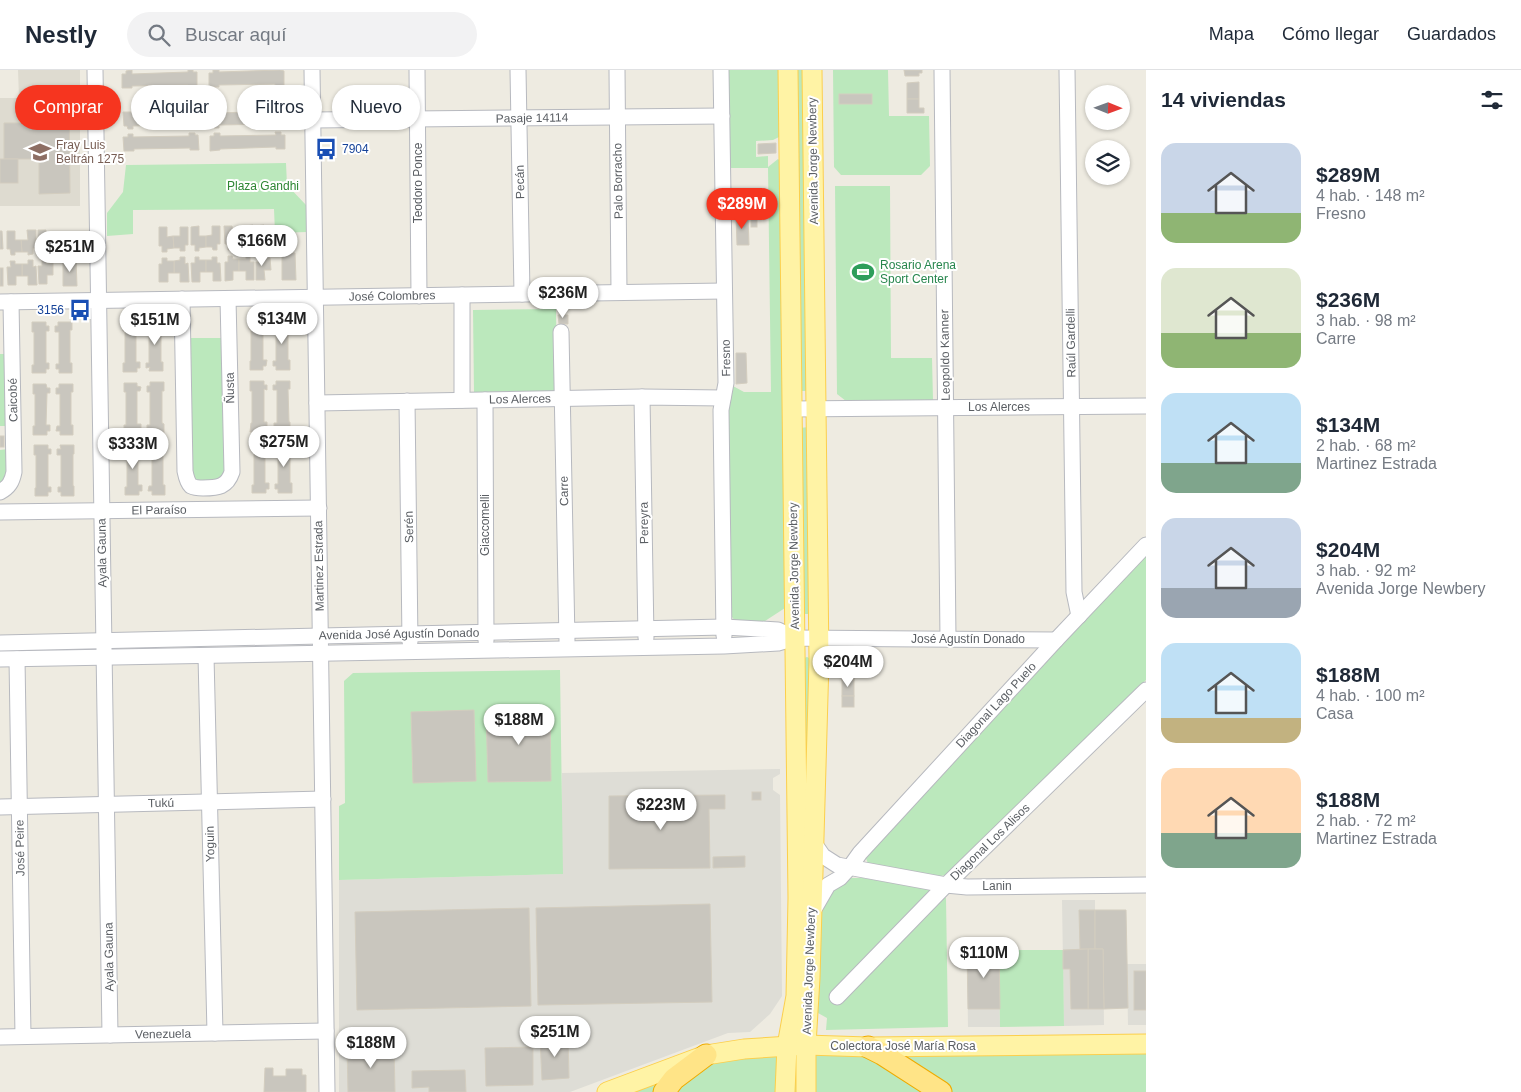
<!DOCTYPE html>
<html lang="es">
<meta charset="utf-8">
<style>
:root{--surface:#fff;--page:#f2f2f3;--text:#1f2937;--muted:#747a83;--line:#e0e1e3;--accent:#f6351f}
body{margin:0;font-family:Helvetica,sans-serif;background:var(--page);color:var(--text);height:100vh;display:flex;flex-direction:column;font-size:19px;white-space:nowrap}
*{box-sizing:border-box;margin:0}
p{font-size:16px;color:var(--muted)}
.icon{flex:none;width:28px;height:28px;fill:none;stroke:currentColor;stroke-width:2;stroke-linecap:round;stroke-linejoin:round}
.map{position:relative;flex:1;overflow:hidden}
.details{display:flex;flex-direction:column;background:var(--surface);width:375px}
.details>*{flex:none}
.banner{position:absolute;left:15px;top:15px;width:475px;height:45px;display:flex;gap:10px}
.needle{width:32px;rotate:91deg}
.buttons{position:absolute;left:1085px;top:15px;display:grid;gap:10px}
.buttons a{display:grid;place-items:center;width:45px;height:45px;border-radius:50%;background:var(--surface);box-shadow:0 1px 4px #0004;font-size:25px}
.price{position:absolute;translate:-50% -42px;padding:0 11px;border-radius:18px;background:#fff;color:#222;font-size:16px;line-height:32px;filter:drop-shadow(0 1px 2px #0008)}
.price::after{content:'';position:absolute;left:50%;top:30px;width:15px;height:11px;margin-left:-8px;background:inherit;clip-path:polygon(0 0,100% 0,50% 100%)}
.price.active{background:var(--accent);color:#fff}
ul{padding:0;list-style:none}
li{display:flex;align-items:center;gap:15px;height:125px;padding:0 15px}
li span{display:grid;place-items:center;flex:none;width:140px;height:100px;border-radius:15px;color:#555}
li>.icon{margin-inline-start:auto}
span .icon{width:60px;height:60px;fill:#fffc;stroke-width:1}
li b{font-size:21px}
h2{display:flex;justify-content:space-between;align-items:center;height:60px;padding:0 15px;font-size:21px}
.tag{padding:0 18px;border-radius:22px;background:var(--surface);box-shadow:0 1px 4px #0004;font-size:18px;line-height:45px}
.tag.active{background:var(--accent);color:#fff}
header{display:flex;align-items:center;gap:30px;box-sizing:border-box;height:70px;padding:0 25px;background:var(--surface);border-bottom:1px solid var(--line)}
header strong{font-size:24px}
nav{display:flex;gap:28px;margin-inline-start:auto;font-size:18px}
.search{width:350px;height:45px;background:var(--page);display:flex;align-items:center;gap:12px;box-sizing:border-box;padding:0 18px;border-radius:28px;color:var(--muted);font-size:19px}
main{display:flex;flex:1;min-height:0}
.map>svg:first-child{display:block}
</style>
<header>
<strong>Nestly</strong>
<div class="search"><svg class="icon" aria-label="search" viewBox="0 0 24 24"><circle cx="10" cy="10" r="6"/><path d="M15 15l6 6"/></svg>Buscar aquí</div>
<nav><a>Mapa</a><a>Cómo llegar</a><a>Guardados</a></nav>
</header>
<main>
<div class="map">
<svg width="1146" height="1022" viewBox="0 0 1146 1022">
<rect width="100%" height="100%" fill="#eeebe1"/>
<!-- industrial -->
<g fill="#deddd6">
<polygon points="780,699 780,704 773,708 773,720 780,725 782,926 770,944 750,962 728,963 570,1022 339,1022 339,810 562,804 562,703"/>
<polygon points="1062,830 1095,830 1095,879 1103,879 1104,955 1064,956"/>
<polygon points="999,880 1000,957 968,957 967,881"/>
<polygon points="1127,894 1146,894 1146,955 1128,955"/>
</g>
<!-- education -->
<polygon fill="#dedbd0" points="18,0 80,0 80,136 0,136 0,28 19,28"/>
<!-- green -->
<g fill="#bbe8bc">
<polygon points="727,0 778,0 779,67 773,70 756,71 756,87 768,86 768,97 778,89 780,91 785,538 765,551 735,551 732,547 728,337 733,316 744,322 771,322 768,98 730,98"/>
<polygon points="793,0 804,0 809,321 798,321"/>
<polygon points="833,0 888,0 889,46 929,46 930,96 921,105 841,105 834,97"/>
<polygon points="286,93 287,115 306,135 307,162 275,163 274,139 133,140 133,164 107,166 107,143 123,122 126,95"/>
<polygon points="835,116 890,116 891,288 932,288 933,330 846,331 837,324"/>
<polygon points="556,239 557,321 474,322 473,240"/>
<path d="M 191,268 L 223,268 L 225,401 L 218,412 C 206,413 198,415 192,404 Z"/>
<polygon points="0,284 7,284 9,356 0,356"/>
<polygon points="809,357 812,544 801,544 800,358"/>
<polygon points="9,379 9,407 0,415 0,380"/>
<polygon points="1146,481 1146,610 952,803 934,808 869,796 865,786"/>
<polygon points="807,587 811,589 800,928 804,588"/>
<polygon points="560,600 563,804 339,810 339,736 345,733 344,611 353,603"/>
<path d="M 851,808 L 863,808 L 929,819 L 946,828 L 948,957 L 826,960 L 827,948 L 818,943 L 821,848 C 825,826 833,819 851,808 Z"/>
<polygon points="999,880 1063,880 1064,956 1000,957"/>
<polygon points="1146,974 1146,1022 607,1022 706,985"/>
</g>
<!-- building -->
<g fill="#c9c6be" stroke="#d3cdbf">
<polygon points="132,0 132,4 188,2 188,0 193,0 193,2 197,2 197,17 188,17 188,15 132,16 132,18 122,18 122,4 126,4 126,1"/>
<polygon points="213,0 219,0 219,2 280,0 284,1 284,15 275,16 275,14 219,15 219,17 209,17 209,3 213,3"/>
<polygon points="904,0 922,0 922,3 919,3 919,6 905,6"/>
<polygon points="919,12 919,29 907,29 907,13"/>
<rect x="839" y="24" width="33" height="10"/>
<polygon points="38,29 69,29 70,123 39,124 39,89 4,89 4,53 38,53"/>
<polygon points="907,29 919,29 919,38 924,38 924,43 907,43"/>
<polygon points="274,39 285,39 285,53 281,53 281,56 275,57 275,54 219,55 219,58 214,58 214,55 210,55 210,41 219,41 219,43 274,41"/>
<polygon points="188,40 198,40 199,54 194,54 194,57 189,57 189,54 133,56 133,59 128,59 127,56 124,56 123,42 132,42 132,43 188,42"/>
<polygon points="275,62 281,62 281,65 285,65 285,79 276,79 276,77 220,79 220,80 210,81 210,66 214,66 214,63 220,63 220,66 276,65"/>
<polygon points="189,63 195,63 195,65 198,65 199,80 190,80 190,78 134,79 134,81 124,81 123,67 128,67 128,64 133,64 133,67 189,66"/>
<polygon points="776,73 776,83 758,84 758,74"/>
<rect x="0" y="89" width="18" height="24"/>
<polygon points="736,146 748,146 749,175 737,175"/>
<rect x="751" y="146" width="6" height="11"/>
<polygon points="253,155 254,174 250,174 250,180 246,180 246,177 239,177 239,165 245,165 245,156"/>
<polygon points="264,155 264,165 270,165 270,177 264,177 264,180 259,180 259,174 256,174 255,156"/>
<polygon points="199,156 199,166 206,166 206,177 199,178 199,181 195,181 195,175 191,175 191,157"/>
<polygon points="212,156 220,156 220,174 217,174 217,180 213,180 212,177 206,177 206,166 212,165"/>
<polygon points="224,156 232,156 233,165 239,165 239,177 232,177 233,180 228,180 228,174 225,174"/>
<polygon points="159,157 167,157 167,167 173,166 174,178 167,179 167,182 162,182 162,176 159,176"/>
<polygon points="180,157 188,157 188,175 185,175 185,181 180,181 180,178 174,178 173,166 180,166"/>
<polygon points="27,160 36,160 36,178 33,178 33,184 28,185 28,182 22,182 21,170 28,170"/>
<polygon points="38,160 46,160 46,169 53,169 53,181 46,181 46,184 42,184 42,178 38,178"/>
<polygon points="0,161 2,161 3,179 0,179"/>
<polygon points="7,161 15,161 15,170 21,170 22,182 15,182 15,185 11,185 10,179 7,179"/>
<polygon points="282,183 295,183 296,210 282,210"/>
<polygon points="259,185 264,185 264,188 270,188 271,200 264,200 265,210 256,210 256,192 259,192"/>
<polygon points="228,186 232,186 233,189 239,189 239,201 233,201 233,210 225,211 225,192 228,192"/>
<polygon points="246,186 250,186 250,192 254,192 254,210 246,210 246,201 239,201 239,189 246,189"/>
<polygon points="180,187 185,187 185,194 188,193 189,212 180,212 180,203 174,203 174,191 180,190"/>
<polygon points="195,187 199,187 199,190 206,190 206,202 200,202 200,212 192,212 191,193 195,193"/>
<polygon points="212,187 217,187 217,193 220,193 221,211 213,211 213,202 206,202 206,190 212,190"/>
<polygon points="162,188 167,188 167,191 174,191 174,203 168,203 168,212 159,212 159,194 162,194"/>
<polygon points="76,189 77,216 63,216 63,190"/>
<polygon points="28,190 33,190 33,197 36,196 37,215 28,215 28,206 22,206 22,194 28,194"/>
<polygon points="42,190 46,190 46,193 53,193 53,205 47,205 47,214 39,214 38,196 42,196"/>
<polygon points="10,191 15,191 15,194 22,194 22,206 16,206 16,215 8,215 7,197 11,197"/>
<rect x="0" y="198" width="3" height="18"/>
<polygon points="558,245 568,245 568,254 559,254"/>
<polygon points="250,249 263,249 263,253 266,253 266,258 263,258 263,290 267,290 266,296 263,296 263,300 250,300 250,291 251,291 251,259 249,259"/>
<polygon points="276,249 289,249 289,257 288,257 288,290 290,290 290,300 276,300 276,296 273,296 273,291 276,291 276,259 273,258 272,253 275,253"/>
<polygon points="123,251 136,251 136,255 139,255 140,259 136,259 136,292 140,292 140,298 137,298 137,302 123,302 123,293 125,293 125,261 123,261"/>
<polygon points="149,251 163,251 163,259 161,259 161,292 163,292 163,301 149,301 150,297 146,298 146,293 149,293 149,260 146,260 146,254 149,255"/>
<polygon points="32,252 46,252 46,256 49,256 49,261 46,261 46,293 49,293 49,299 46,299 46,303 32,303 32,295 34,295 34,262 32,262"/>
<polygon points="58,252 72,252 72,260 70,260 70,293 72,293 72,303 59,303 59,299 56,299 56,294 59,294 59,262 55,262 55,256 58,256"/>
<polygon points="736,283 746,283 747,313 736,314"/>
<polygon points="250,311 264,311 264,315 267,315 267,320 264,319 264,352 267,352 267,358 264,358 264,362 250,362 251,353 252,353 252,321 250,321"/>
<polygon points="276,311 290,311 290,319 288,319 289,352 290,352 290,362 277,362 277,358 274,358 274,353 277,353 277,320 273,320 273,315 276,315"/>
<polygon points="150,312 164,312 164,321 162,321 162,353 164,354 164,363 150,363 150,359 147,359 147,355 150,355 150,322 147,322 147,316 150,316"/>
<polygon points="124,313 137,313 137,316 141,317 140,321 137,321 137,354 141,354 141,360 138,360 138,363 124,363 124,355 126,355 126,322 124,322"/>
<polygon points="33,314 46,314 47,318 50,318 50,323 47,323 46,355 50,355 50,361 47,361 47,365 33,365 33,356 35,356 35,324 33,324"/>
<polygon points="59,314 73,314 73,322 71,322 71,355 73,355 73,365 60,365 60,361 56,361 57,356 60,356 60,324 56,324 56,318 59,318"/>
<rect x="0" y="366" width="4" height="11"/>
<polygon points="252,372 265,372 265,376 268,376 268,381 265,381 265,413 269,413 269,419 266,419 266,423 252,423 252,415 254,415 254,382 252,382"/>
<polygon points="278,372 292,372 292,380 290,380 290,413 292,413 292,423 278,423 278,419 275,419 275,414 278,414 278,382 275,382 275,376 278,376"/>
<polygon points="125,374 138,374 138,378 142,378 142,383 138,383 138,415 142,415 142,421 139,421 139,425 125,425 125,417 127,417 127,384 125,384"/>
<polygon points="151,374 165,374 165,382 163,382 163,415 165,415 165,425 152,425 152,421 148,421 149,416 152,416 152,384 148,384 148,378 151,378"/>
<polygon points="34,375 48,375 48,379 51,379 51,384 48,384 48,417 51,417 51,422 48,422 48,426 35,426 35,418 36,418 36,385 34,385"/>
<polygon points="60,375 74,375 74,384 73,384 73,416 74,416 74,426 61,426 61,422 58,422 58,417 61,417 61,385 57,385 57,379 61,379"/>
<rect x="842" y="591" width="12" height="19"/>
<rect x="842" y="610" width="12" height="16"/>
<rect x="842" y="626" width="12" height="11"/>
<polygon points="474,640 476,711 413,713 411,642"/>
<polygon points="550,640 551,711 488,712 486,641"/>
<rect x="752" y="722" width="9" height="8"/>
<polygon points="725,725 725,739 709,739 710,798 609,799 609,726"/>
<polygon points="745,786 745,797 713,798 713,787"/>
<polygon points="710,834 712,932 538,935 536,838"/>
<polygon points="529,838 531,936 357,940 355,842"/>
<polygon points="1079,840 1095,840 1095,879 1080,879"/>
<polygon points="1095,840 1126,840 1128,938 1104,939 1103,879 1095,879"/>
<polygon points="1088,879 1103,879 1104,939 1088,939"/>
<polygon points="1088,879 1088,939 1071,939 1070,899 1063,899 1063,880"/>
<polygon points="967,880 999,880 1000,939 968,939"/>
<rect x="1134" y="901" width="12" height="39"/>
<polygon points="568,967 569,1008 542,1010 540,968"/>
<polygon points="394,975 395,1022 348,1022 347,977"/>
<polygon points="533,977 533,1015 486,1016 485,978"/>
<polygon points="265,998 273,998 273,1006 286,1006 286,999 302,999 302,1005 306,1005 306,1022 264,1022"/>
<polygon points="465,1000 466,1022 429,1022 429,1017 412,1018 412,1001"/>
</g>
<g fill="none" stroke-linecap="round" stroke-linejoin="round">
<!-- minor casing -->
<g stroke="#b7b9bf" stroke-width="17">
<g id="minor">
<polyline points="95,0 110,965"/>
<polyline points="312,0 327,1022"/>
<polyline points="417,0 419,226"/>
<polyline points="518,0 522,224"/>
<polyline points="617,0 619,222"/>
<polyline points="721,0 726,313 721,340 724,566"/>
<polyline points="942,0 948,569"/>
<polyline points="1067,0 1074,522 1079,546"/>
<polyline points="313,50 722,46"/>
<path d="M 182,229 L 185,401 C 186,406 187,412 191,416 C 195,418 199,418 203,418 C 218,418 227,417 232,402 L 228,229"/>
<polyline points="0,232 724,221"/>
<polyline points="561,262 567,571"/>
<polyline points="642,327 646,568"/>
<polyline points="462,330 462,225"/>
<polyline points="485,330 486,571"/>
<polyline points="407,331 410,572"/>
<polyline points="317,333 642,327 723,328"/>
<polyline points="792,339 1146,336"/>
<path d="M 0,422 C 9,417 12,412 14,402 L 11,232"/>
<polyline points="0,442 319,438"/>
<polyline points="0,573 724,557 778,560 795,568"/>
<polyline points="206,586 215,963"/>
<polyline points="0,589 724,576 778,573 795,568 1056,570"/>
<polyline points="17,589 23,966"/>
<polyline points="0,737 323,729"/>
<polyline points="814,773 823,786 837,795 946,815 967,817 1146,815"/>
<polyline points="813,841 828,815 840,808 850,797 860,783 1056,570 1146,475"/>
<polyline points="837,927 946,815 1146,620"/>
<polyline points="0,967 326,961"/>
</g>
</g>
<!-- major casing -->
<g stroke="#fccf4c" stroke-width="21">
<g id="major">
<polyline points="607,1022 706,985 744,979 806,975 868,977 1146,974"/>
<polyline points="785,1022 787,976 796,926 798,828 788,0"/>
<polyline points="806,1022 806,975 810,908 819,591 812,0"/>
</g>
</g>
<!-- highway casing -->
<g stroke="#efab00" stroke-width="23">
<g id="highway">
<polyline points="868,977 882,984 941,1022"/>
<polyline points="664,1022 674,1009 706,985"/>
</g>
</g>
<!-- minor -->
<use href="#minor" stroke="#fff" stroke-width="15"/>
<!-- major -->
<use href="#major" stroke="#fff3a5" stroke-width="19"/>
<!-- highway -->
<use href="#highway" stroke="#ffe487" stroke-width="21"/>
</g>
<!-- icons -->
<defs>
<g id="bus-bare" transform="scale(1.725)"><path d="M-5-6H5V4H4V6H2V4H-2V6H-4V4H-5ZM-3.5-4V0h7V-4ZM-3.5 1.2v1.5H-2V1.2ZM2 1.2v1.5H3.5V1.2Z" fill="#1a4fb4" stroke="#fff" stroke-width="2.5" paint-order="stroke"/></g>
<g id="school-bare" transform="scale(1.725)"><path d="M0-5L7-2L0 1L-7-2ZM-4 1L0 2.5L4 1V4Q0 6-4 4Z" fill="#8d6e63" stroke="#fff" stroke-width="2.5" paint-order="stroke"/></g>
<g id="stadium-bare" transform="scale(1.725)"><path d="M0-5a6.5 5 0 1 0 0 10a6.5 5 0 1 0 0-10ZM-3.5-1.8h7v3.6h-7Z" fill="#2e9e5b" stroke="#fff" stroke-width="2.5" paint-order="stroke"/></g>
</defs>
<g fill-rule="evenodd">
<use href="#bus-bare" x="326" y="79"/>
<use href="#school-bare" x="40" y="82"/>
<use href="#stadium-bare" x="863" y="202"/>
<use href="#bus-bare" x="80" y="240"/>
</g>
<g text-anchor="middle" stroke-width="4" stroke-linejoin="round" paint-order="stroke">
<!-- street labels -->
<g font-size="12" fill="#5a5e63" stroke="#fff">
<text transform="translate(532 48) rotate(-1)" y="4">Pasaje 14114</text>
<text transform="translate(813 91) rotate(-91)" y="4">Avenida Jorge Newbery</text>
<text transform="translate(618 111) rotate(-91)" y="4">Palo Borracho</text>
<text transform="translate(520 112) rotate(-91)" y="4">Pecán</text>
<text transform="translate(418 113) rotate(-90)" y="4">Teodoro Ponce</text>
<text transform="translate(392 226) rotate(-1)" y="4">José Colombres</text>
<text transform="translate(1071 273) rotate(-91)" y="4">Raúl Gardelli</text>
<text transform="translate(945 285) rotate(-91)" y="4">Leopoldo Kanner</text>
<text transform="translate(726 288) rotate(-91)" y="4">Fresno</text>
<text transform="translate(230 318) rotate(-91)" y="4">Ñusta</text>
<text transform="translate(520 329) rotate(-1)" y="4">Los Alerces</text>
<text transform="translate(13 330) rotate(-91)" y="4">Caicobé</text>
<text x="999" y="341">Los Alerces</text>
<text transform="translate(564 421) rotate(-91)" y="4">Carre</text>
<text transform="translate(159 440) rotate(-1)" y="4">El Paraíso</text>
<text transform="translate(644 453) rotate(-91)" y="4">Pereyra</text>
<text transform="translate(485 455) rotate(-90)" y="4">Giaccomelli</text>
<text transform="translate(409 457) rotate(-91)" y="4">Serén</text>
<text transform="translate(102 483) rotate(-91)" y="4">Ayala Gauna</text>
<text transform="translate(319 496) rotate(-91)" y="4">Martinez Estrada</text>
<text transform="translate(794 496) rotate(-91)" y="4">Avenida Jorge Newbery</text>
<text transform="translate(399 564) rotate(-1)" y="4">Avenida José Agustín Donado</text>
<text x="968" y="573">José Agustín Donado</text>
<text transform="translate(996 635) rotate(-47)" y="4">Diagonal Lago Puelo</text>
<text transform="translate(161 733) rotate(-1)" y="4">Tukú</text>
<text transform="translate(990 772) rotate(-44)" y="4">Diagonal Los Alisos</text>
<text transform="translate(210 774) rotate(-91)" y="4">Yoguin</text>
<text transform="translate(20 778) rotate(-91)" y="4">José Peire</text>
<text x="997" y="820">Lanin</text>
<text transform="translate(109 887) rotate(-91)" y="4">Ayala Gauna</text>
<text transform="translate(809 901) rotate(-88)" y="4">Avenida Jorge Newbery</text>
<text transform="translate(163 964) rotate(-1)" y="4">Venezuela</text>
<text x="903" y="980">Colectora José María Rosa</text>
</g>
<!-- education labels -->
<g font-size="12" fill="#785e54" stroke="#fff" text-anchor="start">
<text x="56" y="79">Fray Luis<tspan x="56" dy="14">Beltrán 1275</tspan></text>
</g>
<!-- transit labels -->
<g font-size="12" fill="#164399" stroke="#fff" text-anchor="start">
<text x="342" y="83">7904</text>
<text x="64" y="244" text-anchor="end">3156</text>
</g>
<!-- park labels -->
<g font-size="12" fill="#2e8734" stroke="#fff">
<text x="263" y="120">Plaza Gandhi</text>
</g>
<!-- leisure labels -->
<g font-size="12" fill="#27864d" stroke="#fff" text-anchor="start">
<text x="880" y="199">Rosario Arena<tspan x="880" dy="14">Sport Center</tspan></text>
</g>
</g>
</svg>
<div class="buttons">
<a><svg class="needle" viewBox="-14 -14 28 28"><path d="M0-13l5 13h-10z" fill="#e53935"/><path d="M0 13l5-13h-10z" fill="#747a83"/></svg></a>
<a><svg class="icon" aria-label="layers" viewBox="0 0 24 24"><path d="M12 4l9 5-9 5-9-5zM3 14l9 5 9-5"/></svg></a>
</div>
<b class="price active" style="left:742px;top:160px">$289M</b>
<b class="price" style="left:262px;top:197px">$166M</b>
<b class="price" style="left:70px;top:203px">$251M</b>
<b class="price" style="left:563px;top:249px">$236M</b>
<b class="price" style="left:282px;top:275px">$134M</b>
<b class="price" style="left:155px;top:276px">$151M</b>
<b class="price" style="left:284px;top:398px">$275M</b>
<b class="price" style="left:133px;top:400px">$333M</b>
<b class="price" style="left:848px;top:618px">$204M</b>
<b class="price" style="left:519px;top:676px">$188M</b>
<b class="price" style="left:661px;top:761px">$223M</b>
<b class="price" style="left:984px;top:909px">$110M</b>
<b class="price" style="left:555px;top:988px">$251M</b>
<b class="price" style="left:371px;top:999px">$188M</b>
<div class="banner">
<a class="tag active">Comprar</a>
<a class="tag">Alquilar</a>
<a class="tag">Filtros</a>
<a class="tag">Nuevo</a>
</div>
</div>
<section class="details">
<h2>14 viviendas<svg class="icon" aria-label="filters" viewBox="0 0 24 24"><path d="M4 7h16M4 17h16"/><circle cx="9" cy="7" r="2"/><circle cx="15" cy="17" r="2"/></svg></h2>
<ul>
<li><span style="background:linear-gradient(#c9d6e8 70%,#8fb573 0)"><svg class="icon" aria-label="home" viewBox="0 0 24 24"><path d="M3 11l9-7 9 7M6 9v11h12V9"/></svg></span><div><b>$289M</b><p>4 hab. · 148 m²</p><p>Fresno</p></div></li>
<li><span style="background:linear-gradient(#dfe7d0 65%,#8fb573 0)"><svg class="icon" aria-label="home" viewBox="0 0 24 24"><path d="M3 11l9-7 9 7M6 9v11h12V9"/></svg></span><div><b>$236M</b><p>3 hab. · 98 m²</p><p>Carre</p></div></li>
<li><span style="background:linear-gradient(#bfe0f5 70%,#7fa58c 0)"><svg class="icon" aria-label="home" viewBox="0 0 24 24"><path d="M3 11l9-7 9 7M6 9v11h12V9"/></svg></span><div><b>$134M</b><p>2 hab. · 68 m²</p><p>Martinez Estrada</p></div></li>
<li><span style="background:linear-gradient(#c9d6e8 70%,#9aa5b1 0)"><svg class="icon" aria-label="home" viewBox="0 0 24 24"><path d="M3 11l9-7 9 7M6 9v11h12V9"/></svg></span><div><b>$204M</b><p>3 hab. · 92 m²</p><p>Avenida Jorge Newbery</p></div></li>
<li><span style="background:linear-gradient(#bfe0f5 75%,#c2b280 0)"><svg class="icon" aria-label="home" viewBox="0 0 24 24"><path d="M3 11l9-7 9 7M6 9v11h12V9"/></svg></span><div><b>$188M</b><p>4 hab. · 100 m²</p><p>Casa</p></div></li>
<li><span style="background:linear-gradient(#ffd9b3 65%,#7fa58c 0)"><svg class="icon" aria-label="home" viewBox="0 0 24 24"><path d="M3 11l9-7 9 7M6 9v11h12V9"/></svg></span><div><b>$188M</b><p>2 hab. · 72 m²</p><p>Martinez Estrada</p></div></li>
</ul>
</section>
</main>
